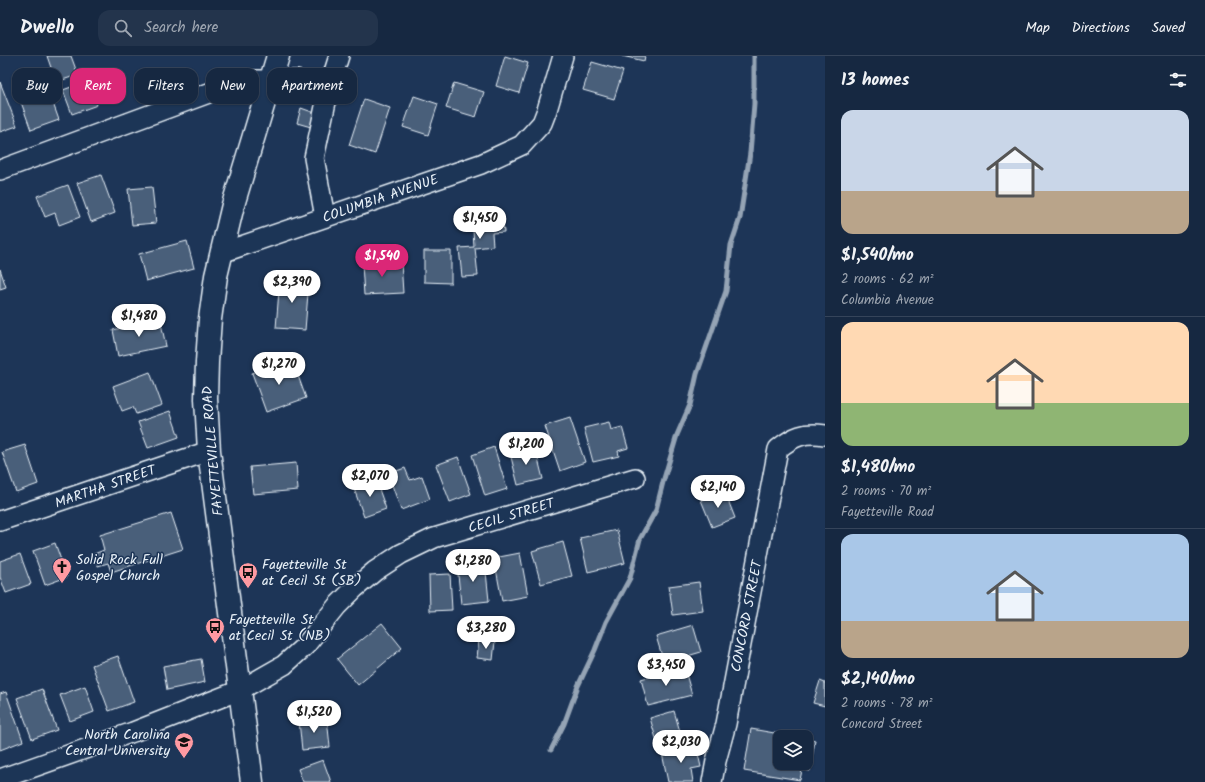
<!DOCTYPE html>
<meta charset="utf-8">
<style>
:root{--surface:#162841;--page:#23344c;--text:#f1f3f6;--muted:#9ea6b1;--line:#35445a;--accent:#db2777}
body{margin:0;font-family:Kalam,sans-serif;background:var(--page);color:var(--text);height:100vh;display:flex;flex-direction:column;font-size:15px;white-space:nowrap}
*{box-sizing:border-box;margin:0}
p{font-size:13px;color:var(--muted)}
.icon{flex:none;width:22px;height:22px;fill:none;stroke:currentColor;stroke-width:2;stroke-linecap:round;stroke-linejoin:round}
.map{position:relative;flex:1;overflow:hidden}
.details{display:flex;flex-direction:column;background:var(--surface);width:380px}
.details>*{flex:none}
.banner{position:absolute;left:12px;top:12px;width:380px;height:36px;display:flex;gap:8px}
.buttons{position:absolute;left:773px;top:674px;display:grid;gap:8px}
.buttons a{display:grid;place-items:center;width:40px;height:40px;border-radius:8px;background:var(--surface);box-shadow:0 1px 3px #0004,0 0 0 1px var(--line);font-size:20px}
.price{position:absolute;translate:-50% -34px;padding:0 9px;border-radius:14px;background:#fff;color:#222;font-size:13px;line-height:26px;filter:drop-shadow(0 1px 2px #0008)}
.price::after{content:'';position:absolute;left:50%;top:24px;width:12px;height:9px;margin-left:-6px;background:inherit;clip-path:polygon(0 0,100% 0,50% 100%)}
.price.active{background:var(--accent);color:#fff}
ul{padding:0;list-style:none}
li{display:grid;align-content:center;gap:8px;height:212px;padding:0 16px}
li+li{border-top:1px solid var(--line)}
li span{display:grid;place-items:center;height:124px;border-radius:12px;color:#555}
li>.icon{margin-inline-start:auto}
span .icon{width:72px;height:72px;fill:#fffc;stroke-width:1}
li b{font-size:17px}
h2{display:flex;justify-content:space-between;align-items:center;height:48px;padding:0 16px;font-size:17px}
.pill{padding:0 14px;border-radius:12px;background:var(--surface);box-shadow:0 1px 3px #0004,0 0 0 1px var(--line);font-size:14px;line-height:36px}
.pill.active{background:var(--accent);color:#fff}
header{display:flex;align-items:center;gap:24px;box-sizing:border-box;height:56px;padding:0 20px;background:var(--surface);border-bottom:1px solid var(--line)}
header strong{font-size:19px}
nav{display:flex;gap:22px;margin-inline-start:auto;font-size:14px}
.search{width:280px;height:36px;background:var(--page);display:flex;align-items:center;gap:10px;box-sizing:border-box;padding:0 14px;border-radius:12px;color:var(--muted);font-size:15px}
main{display:flex;flex:1;min-height:0}
.map>svg:first-child{display:block}
</style>
<header>
<strong>Dwello</strong>
<div class="search"><svg class="icon" aria-label="search" viewBox="0 0 24 24"><circle cx="10" cy="10" r="6"/><path d="M15 15l6 6"/></svg>Search here</div>
<nav><a>Map</a><a>Directions</a><a>Saved</a></nav>
</header>
<main>
<div class="map">
<svg width="825" height="726" viewBox="0 0 825 726">
<rect width="100%" height="100%" fill="#1d3557"/>
<filter id="ink" filterUnits="userSpaceOnUse"><feTurbulence type="fractalNoise" baseFrequency=".025" numOctaves="2"/><feDisplacementMap in="SourceGraphic" scale="8" xChannelSelector="R" yChannelSelector="G"/><feConvolveMatrix kernelMatrix="1 2 1 2 8 2 1 2 1" color-interpolation-filters="sRGB"/></filter>
<g filter="url(#ink)">
<g fill="none" stroke-linecap="round" stroke-linejoin="round">
<!-- stream -->
<polyline stroke="#95a4b5" stroke-width="5" points="551,694 564,668 578,630 595,594 606,566 630,522 640,483 656,454 663,426 677,379 690,349 697,318 726,235 731,189 740,162 750,97 754,48 754,0"/>
</g>
<!-- building -->
<g fill="#495e7a" stroke="#e8f1f8">
<polygon points="47,0 71,0 78,19 56,26"/>
<polygon points="505,0 528,7 519,37 496,30"/>
<polygon points="622,0 645,0 644,5"/>
<polygon points="592,6 623,15 614,43 583,34"/>
<polygon points="44,22 59,64 31,74 16,32"/>
<polygon points="88,25 97,49 72,58 63,34"/>
<polygon points="0,26 17,70 0,76"/>
<polygon points="454,27 484,36 476,61 446,52"/>
<polygon points="414,40 438,48 428,79 403,71"/>
<polygon points="364,43 390,52 375,98 349,89"/>
<polygon points="301,52 315,57 311,71 297,67"/>
<polygon points="101,119 115,157 91,166 77,127"/>
<polygon points="68,129 80,161 59,169 55,157 45,161 37,140"/>
<polygon points="152,131 156,167 132,169 128,133"/>
<polygon points="492,154 492,161 502,160 504,176 492,177 493,190 475,192 478,220 462,221 459,192 474,191 472,156"/>
<polygon points="187,185 194,212 146,225 139,198"/>
<polygon points="424,195 451,195 451,227 424,226"/>
<polygon points="401,206 403,237 364,239 362,208"/>
<polygon points="0,213 6,231 0,233"/>
<polygon points="280,222 309,225 305,274 276,272"/>
<polygon points="160,263 166,290 118,300 113,274"/>
<polygon points="292,303 306,342 266,356 252,317"/>
<polygon points="150,316 162,349 136,358 133,351 122,355 113,330"/>
<polygon points="170,355 179,381 148,392 138,366"/>
<polygon points="570,362 585,406 560,415 545,370"/>
<polygon points="609,366 611,374 622,371 628,392 618,395 619,400 593,406 584,372"/>
<polygon points="25,389 38,428 16,436 2,396"/>
<polygon points="494,391 507,433 485,440 472,399"/>
<polygon points="535,391 543,423 518,429 510,397"/>
<polygon points="458,401 471,438 450,446 436,409"/>
<polygon points="296,407 298,434 253,438 250,411"/>
<polygon points="405,412 410,424 422,420 430,443 401,454 388,418"/>
<polygon points="375,422 386,453 364,461 353,430"/>
<polygon points="724,434 735,462 712,471 701,444"/>
<polygon points="171,457 183,493 111,516 108,507 98,510 94,498 104,494 100,479"/>
<polygon points="617,474 625,507 588,516 580,482"/>
<polygon points="563,486 572,520 541,528 532,495"/>
<polygon points="55,487 67,521 45,529 33,495"/>
<polygon points="520,497 528,540 502,545 494,502"/>
<polygon points="20,498 31,528 6,537 0,521 0,505"/>
<polygon points="485,506 489,545 461,548 457,509"/>
<polygon points="450,518 452,554 430,555 429,519"/>
<polygon points="699,526 703,555 673,559 669,530"/>
<polygon points="382,567 402,592 358,629 337,603"/>
<polygon points="693,569 701,596 664,607 656,580"/>
<polygon points="479,583 495,585 493,604 477,602"/>
<polygon points="118,600 134,646 109,655 92,609"/>
<polygon points="201,603 205,626 167,634 163,610"/>
<polygon points="684,611 692,639 648,650 641,623"/>
<polygon points="820,625 825,627 825,650 813,647"/>
<polygon points="85,630 94,656 70,665 60,639"/>
<polygon points="42,633 57,674 32,683 17,642"/>
<polygon points="6,636 23,685 0,694 0,638"/>
<polygon points="674,655 681,679 657,686 650,662"/>
<polygon points="327,662 330,691 302,694 299,665"/>
<polygon points="751,673 798,681 780,681 780,707 806,707 806,682 815,684 810,715 802,714 800,724 744,715"/>
<polygon points="696,689 701,711 691,713 693,726 668,726 662,697"/>
<polygon points="323,704 331,726 303,726 298,713"/>
</g>
<g fill="none" stroke-linecap="round" stroke-linejoin="round">
<!-- minor casing -->
<g stroke="#e8f1f8" stroke-width="22">
<g id="minor">
<polyline points="0,114 244,24 296,24 329,32 339,0"/>
<polyline points="325,161 314,102 329,32"/>
<polyline points="221,197 481,108 522,89 542,67 547,54 563,0"/>
<polyline points="0,465 209,395"/>
<polyline points="0,723 133,676 240,634 284,609 305,590 337,550 355,532 375,515 401,498 434,482 635,422"/>
<path d="M 712,726 L 716,705 L 726,668 L 778,393 C 794,380 804,376 825,379"/>
</g>
</g>
<!-- major casing -->
<g stroke="#e8f1f8" stroke-width="25">
<polyline id="major" points="252,726 209,395 206,343 207,306 210,263 216,220 233,149 278,0"/>
</g>
<!-- minor -->
<use href="#minor" stroke="#1d3557" stroke-width="19"/>
<!-- major -->
<use href="#major" stroke="#1d3557" stroke-width="22"/>
</g>
</g>
<!-- icons -->
<defs>
<g id="church-pin" transform="scale(1)"><path d="M0 17L-7.5 6A9.5 9.5 0 1 1 7.5 6Z" fill="#ff9aa2" stroke="#1d3557"/><path d="M-1.2-6h2.4v3.5h3.3v2.4h-3.3V6h-2.4V-.1h-3.3v-2.4h3.3Z" fill="#111"/></g>
<g id="bus-pin" transform="scale(1)"><path d="M0 17L-7.5 6A9.5 9.5 0 1 1 7.5 6Z" fill="#ff9aa2" stroke="#1d3557"/><path d="M-5-6H5V4H4V6H2V4H-2V6H-4V4H-5ZM-3.5-4V0h7V-4ZM-3.5 1.2v1.5H-2V1.2ZM2 1.2v1.5H3.5V1.2Z" fill="#111"/></g>
<g id="university-pin" transform="scale(1)"><path d="M0 17L-7.5 6A9.5 9.5 0 1 1 7.5 6Z" fill="#ff9aa2" stroke="#1d3557"/><path d="M0-5L7-2L0 1L-7-2ZM-4 1L0 2.5L4 1V4Q0 6-4 4Z" fill="#111"/></g>
</defs>
<g fill-rule="evenodd">
<use href="#church-pin" x="62" y="511"/>
<use href="#bus-pin" x="248" y="516"/>
<use href="#bus-pin" x="215" y="571"/>
<use href="#university-pin" x="184" y="686"/>
</g>
<g text-anchor="middle" stroke-width="3" stroke-linejoin="round" paint-order="stroke">
<!-- street labels -->
<g font-size="14" fill="#e8f1f8" stroke="#1d3557">
<text transform="translate(380 142) rotate(-19)" y="5">COLUMBIA AVENUE</text>
<text transform="translate(212 395) rotate(-95)" y="5">FAYETTEVILLE ROAD</text>
<text transform="translate(105 430) rotate(-19)" y="5">MARTHA STREET</text>
<text transform="translate(511 459) rotate(-17)" y="5">CECIL STREET</text>
<text transform="translate(746 560) rotate(-79)" y="5">CONCORD STREET</text>
</g>
<!-- poi labels -->
<g font-size="14" fill="#e8f1f8" stroke="#1d3557" text-anchor="start">
<text x="76" y="508">Solid Rock Full<tspan x="76" dy="16">Gospel Church</tspan></text>
<text x="262" y="513">Fayetteville St<tspan x="262" dy="16">at Cecil St (SB)</tspan></text>
<text x="229" y="568">Fayetteville St<tspan x="229" dy="16">at Cecil St (NB)</tspan></text>
<text x="170" y="683" text-anchor="end">North Carolina<tspan x="170" dy="16">Central University</tspan></text>
</g>
</g>
</svg>
<div class="buttons">
<a><svg class="icon" aria-label="layers" viewBox="0 0 24 24"><path d="M12 4l9 5-9 5-9-5zM3 14l9 5 9-5"/></svg></a>
</div>
<b class="price" style="left:480px;top:184px">$1,450</b>
<b class="price active" style="left:382px;top:222px">$1,540</b>
<b class="price" style="left:292px;top:248px">$2,390</b>
<b class="price" style="left:139px;top:282px">$1,480</b>
<b class="price" style="left:279px;top:330px">$1,270</b>
<b class="price" style="left:526px;top:410px">$1,200</b>
<b class="price" style="left:370px;top:442px">$2,070</b>
<b class="price" style="left:718px;top:453px">$2,140</b>
<b class="price" style="left:473px;top:527px">$1,280</b>
<b class="price" style="left:486px;top:594px">$3,280</b>
<b class="price" style="left:666px;top:631px">$3,450</b>
<b class="price" style="left:314px;top:678px">$1,520</b>
<b class="price" style="left:681px;top:708px">$2,030</b>
<div class="banner">
<a class="pill">Buy</a>
<a class="pill active">Rent</a>
<a class="pill">Filters</a>
<a class="pill">New</a>
<a class="pill">Apartment</a>
</div>
</div>
<section class="details">
<h2>13 homes<svg class="icon" aria-label="filters" viewBox="0 0 24 24"><path d="M4 7h16M4 17h16"/><circle cx="9" cy="7" r="2"/><circle cx="15" cy="17" r="2"/></svg></h2>
<ul>
<li><span style="background:linear-gradient(#c9d6e8 65%,#b9a48a 0)"><svg class="icon" aria-label="home" viewBox="0 0 24 24"><path d="M3 11l9-7 9 7M6 9v11h12V9"/></svg></span><div><b>$1,540/mo</b><p>2 rooms · 62 m²</p><p>Columbia Avenue</p></div></li>
<li><span style="background:linear-gradient(#ffd9b3 65%,#8fb573 0)"><svg class="icon" aria-label="home" viewBox="0 0 24 24"><path d="M3 11l9-7 9 7M6 9v11h12V9"/></svg></span><div><b>$1,480/mo</b><p>2 rooms · 70 m²</p><p>Fayetteville Road</p></div></li>
<li><span style="background:linear-gradient(#a9c7e8 70%,#b9a48a 0)"><svg class="icon" aria-label="home" viewBox="0 0 24 24"><path d="M3 11l9-7 9 7M6 9v11h12V9"/></svg></span><div><b>$2,140/mo</b><p>2 rooms · 78 m²</p><p>Concord Street</p></div></li>
</ul>
</section>
</main>
